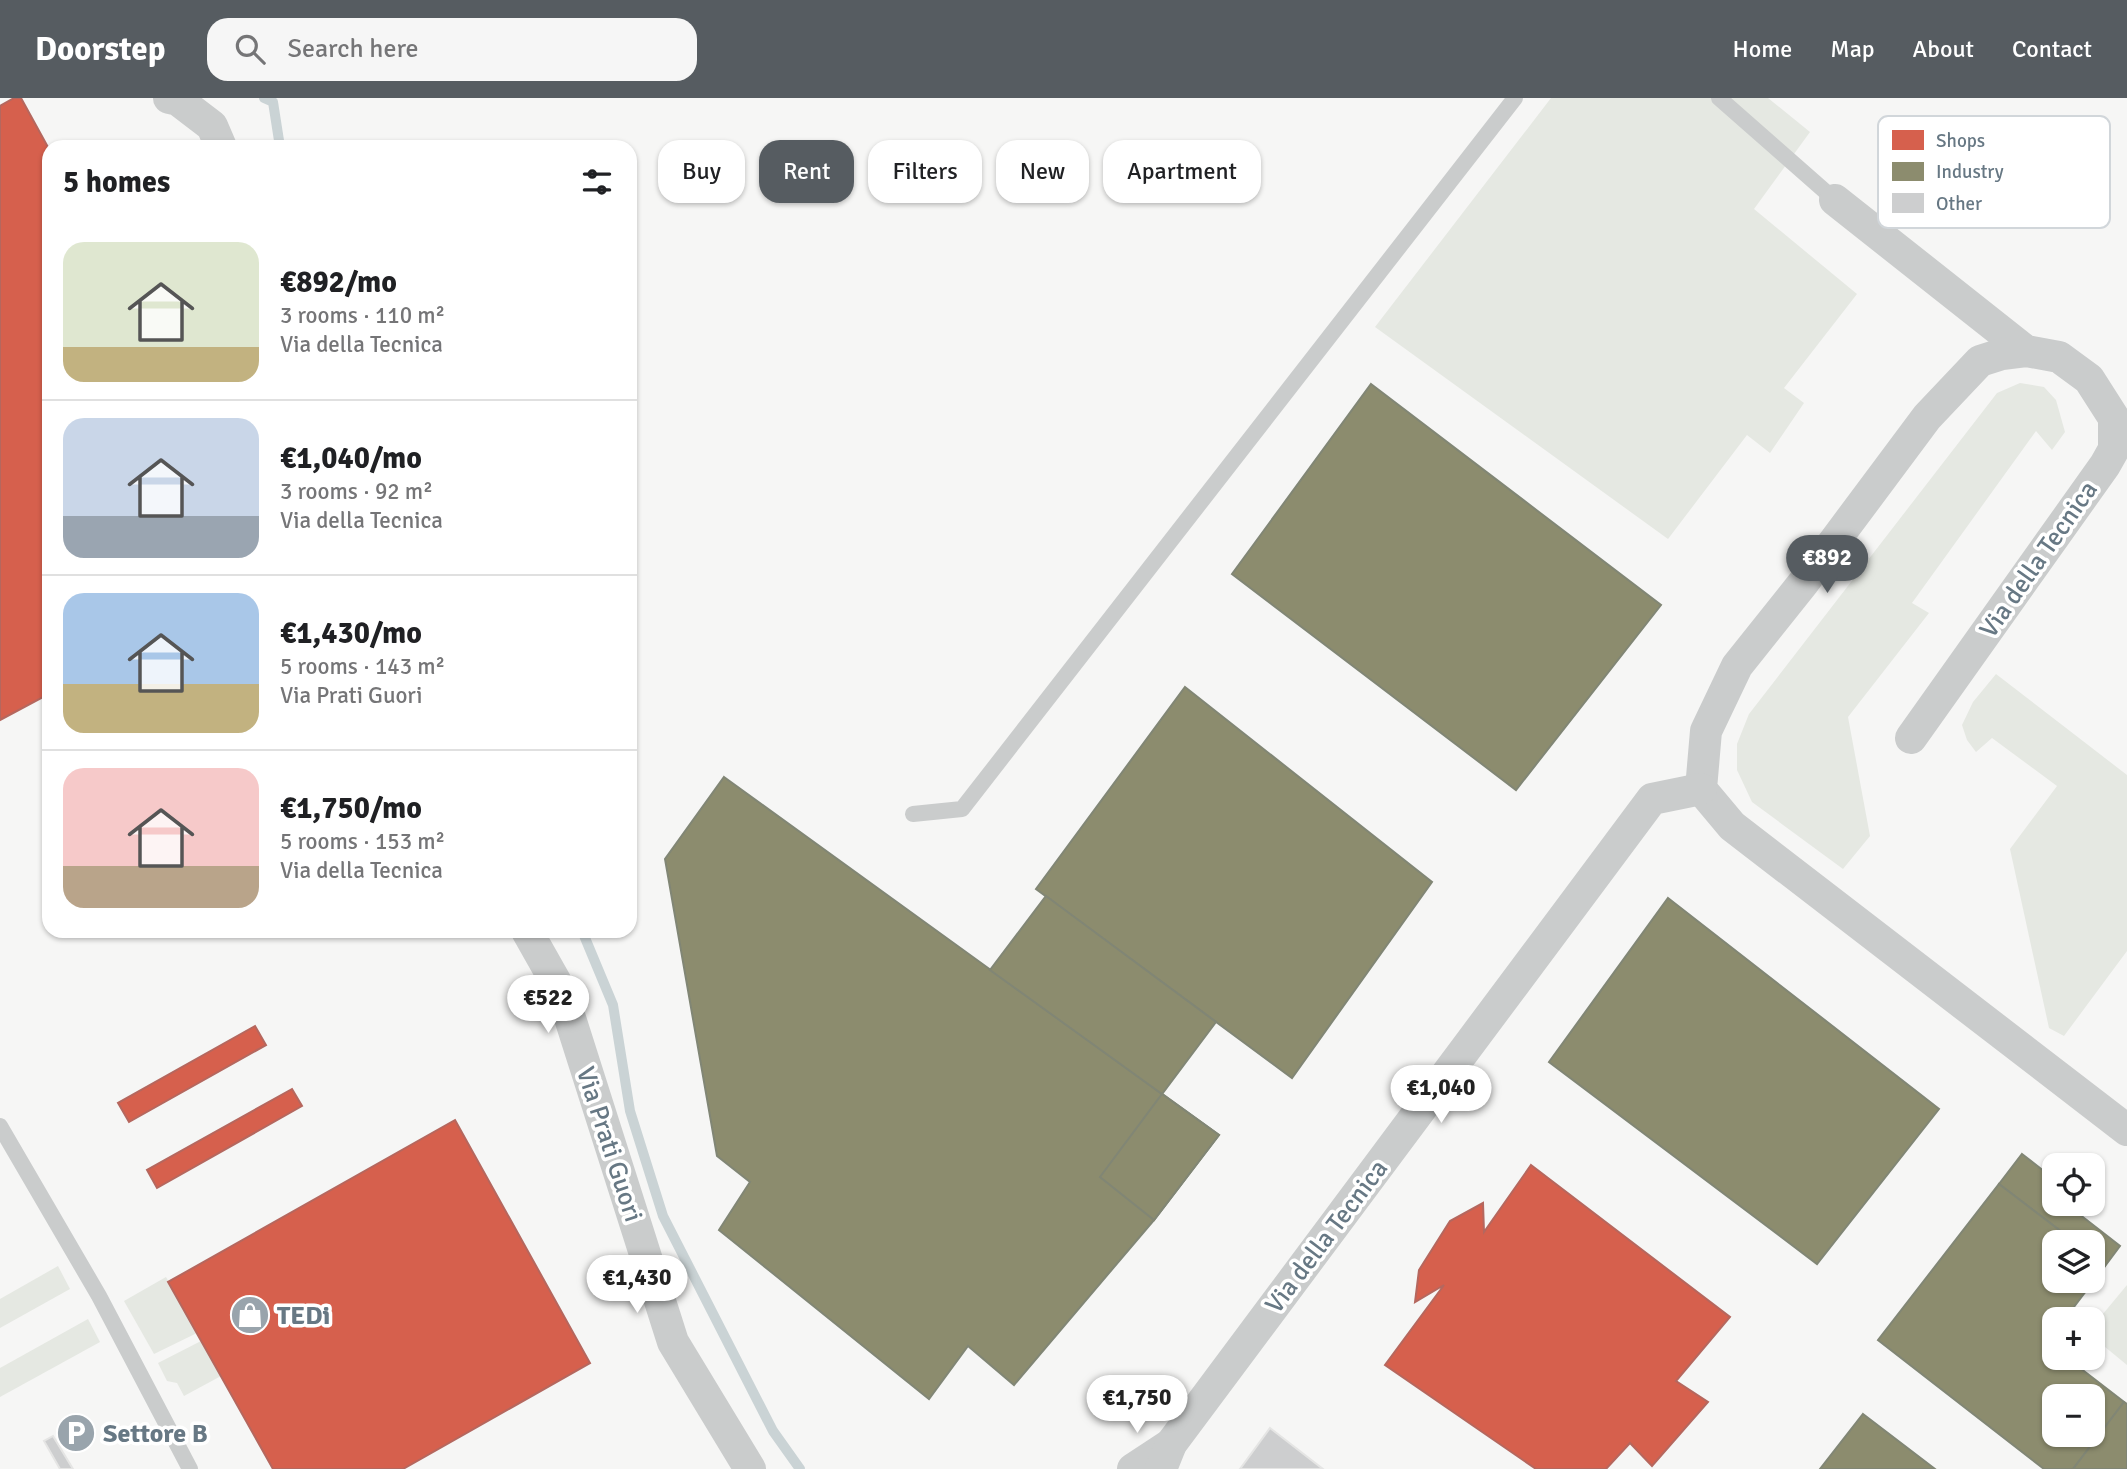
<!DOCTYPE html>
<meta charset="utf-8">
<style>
:root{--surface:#fff;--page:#f6f6f6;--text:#202124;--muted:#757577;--line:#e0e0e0;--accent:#565c61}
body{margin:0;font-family:Signika,sans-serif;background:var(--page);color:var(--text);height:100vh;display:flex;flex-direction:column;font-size:26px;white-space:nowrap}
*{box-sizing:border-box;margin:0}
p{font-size:23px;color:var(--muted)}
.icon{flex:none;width:38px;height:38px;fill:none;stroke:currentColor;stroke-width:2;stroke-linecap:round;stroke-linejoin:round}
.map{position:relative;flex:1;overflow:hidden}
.drawer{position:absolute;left:42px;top:42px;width:595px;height:798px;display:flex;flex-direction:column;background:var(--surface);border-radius:21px;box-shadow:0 2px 5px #0004}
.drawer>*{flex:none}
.guide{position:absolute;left:658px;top:42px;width:665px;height:63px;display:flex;gap:14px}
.fabs{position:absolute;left:2042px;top:1055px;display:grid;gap:14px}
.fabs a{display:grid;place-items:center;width:63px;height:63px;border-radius:14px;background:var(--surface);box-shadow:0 2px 5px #0004;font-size:35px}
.price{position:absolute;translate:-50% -60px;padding:0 16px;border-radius:24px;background:#fff;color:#222;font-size:23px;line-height:46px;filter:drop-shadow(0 2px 4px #0008)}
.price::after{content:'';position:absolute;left:50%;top:42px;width:21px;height:16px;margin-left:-10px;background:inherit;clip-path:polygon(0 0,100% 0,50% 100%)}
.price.current{background:var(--accent);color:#fff}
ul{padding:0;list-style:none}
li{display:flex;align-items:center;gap:21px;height:175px;padding:0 21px}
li+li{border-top:2px solid var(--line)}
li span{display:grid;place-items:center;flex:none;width:196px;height:140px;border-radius:21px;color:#555}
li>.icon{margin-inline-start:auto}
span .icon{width:84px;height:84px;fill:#fffc;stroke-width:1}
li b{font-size:30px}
h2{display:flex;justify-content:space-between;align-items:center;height:84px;padding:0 21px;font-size:30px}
.chip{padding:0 24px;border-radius:21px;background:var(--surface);box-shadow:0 2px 5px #0004;font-size:24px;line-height:63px}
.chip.current{background:var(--accent);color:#fff}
header{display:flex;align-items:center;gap:42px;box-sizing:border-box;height:98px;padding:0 35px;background:var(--accent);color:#fff}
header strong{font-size:33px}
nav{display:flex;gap:38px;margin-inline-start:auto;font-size:24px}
.search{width:490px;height:63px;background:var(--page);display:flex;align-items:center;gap:18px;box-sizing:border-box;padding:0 24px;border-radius:21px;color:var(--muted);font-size:26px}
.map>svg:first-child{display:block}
</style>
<header>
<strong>Doorstep</strong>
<div class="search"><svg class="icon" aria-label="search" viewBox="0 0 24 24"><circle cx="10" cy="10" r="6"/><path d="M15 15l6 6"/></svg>Search here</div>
<nav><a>Home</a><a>Map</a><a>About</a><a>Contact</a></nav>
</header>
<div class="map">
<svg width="2127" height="1371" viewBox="0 0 2127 1371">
<rect width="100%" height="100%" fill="#f6f6f5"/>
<!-- green -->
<g fill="#e5e8e2">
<polygon points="1551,0 1768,0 1810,34 1754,111 1857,196 1784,290 1804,305 1770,355 1747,337 1668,441 1375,229"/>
<polygon points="2020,285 2044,289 2056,302 2065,334 2052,352 2036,333 1912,505 1929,515 1848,619 1870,738 1843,771 1752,704 1737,672 1737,646 1749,616 1997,295"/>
<polygon points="1996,576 2127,677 2127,853 2064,938 2049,930 2010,751 2057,688 1992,640 1976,654 1967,642 1962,627 1973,604"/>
<polygon points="58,1168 70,1191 0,1230 0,1201"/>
<polygon points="166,1179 197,1235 154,1256 124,1203"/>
<polygon points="2127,1187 2127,1267 2093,1239 2093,1228"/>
<polygon points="88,1221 100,1244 0,1299 0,1270"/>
<polygon points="201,1243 221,1278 184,1298 177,1285 167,1283 158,1265"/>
</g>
<!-- shops -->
<g fill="#d6604d" stroke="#b5675e" stroke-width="2">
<polygon points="14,0 21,0 49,51 49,596 0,622 0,8"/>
<polygon points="255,928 266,947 129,1024 118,1005"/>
<polygon points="292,991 302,1008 157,1090 147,1072"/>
<polygon points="455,1022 590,1265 403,1371 273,1371 168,1184"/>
<polygon points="1531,1067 1730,1219 1676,1283 1708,1304 1652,1368 1630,1345 1606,1371 1536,1371 1385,1267 1444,1187 1415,1204 1419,1172 1450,1123 1483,1105 1484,1134"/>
</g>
<!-- industry -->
<g fill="#8c8c6e" stroke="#818675" stroke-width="2" fill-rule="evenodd">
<polygon points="1371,286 1661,507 1516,692 1232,476"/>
<polygon points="1185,589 1432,784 1292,980 1036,791"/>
<polygon points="724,679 1219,1037 1154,1122 1014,1287 968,1248 929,1301 719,1132 750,1084 717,1058 665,761"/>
<polygon points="1046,798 1216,924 1162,996 990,872"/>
<polygon points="1668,800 1939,1011 1817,1166 1549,964"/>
<polygon points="1162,996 1219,1037 1154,1122 1100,1079"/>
<polygon points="2022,1056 2054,1081 2054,1106 2087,1106 2079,1116 2120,1148 2105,1168 2093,1158 2093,1144 2075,1144 1999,1086"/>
<path d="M 1999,1086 L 2075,1144 L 2054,1144 L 2054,1183 L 2093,1183 L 2093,1158 L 2105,1168 L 2064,1222 L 2054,1222 L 2054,1233 L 2046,1244 L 2054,1250 L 2054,1260 L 2067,1260 L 2124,1304 L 2073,1371 L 2044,1371 L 1878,1242 ZM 2054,1298 L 2093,1298 L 2093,1337 L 2054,1337 Z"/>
<polygon points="2124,1304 2127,1306 2127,1371 2073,1371"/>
<polygon points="1863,1316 1935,1371 1820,1371"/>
</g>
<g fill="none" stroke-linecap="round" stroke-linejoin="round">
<!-- stream -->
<g stroke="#cad3d5" stroke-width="10">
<polyline points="264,0 273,4 280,49"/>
<polyline points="580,833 583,835 613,907 630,1013 663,1118 773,1333 800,1371"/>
</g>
</g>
<!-- building -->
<g fill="#cdcecf" stroke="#e5e5e4" stroke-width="2">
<polygon points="1270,1330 1323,1371 1240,1371"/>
<polygon points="53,1338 73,1371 60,1371 44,1343"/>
</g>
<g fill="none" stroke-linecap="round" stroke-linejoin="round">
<!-- service -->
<g stroke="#cacccc" stroke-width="16">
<polyline points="1719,0 1835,102"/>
<polyline points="913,716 962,711 1515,0"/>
<polyline points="0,1028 99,1198 190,1371"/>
</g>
<!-- minor -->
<g stroke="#cacccc" stroke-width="32">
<polyline points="169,0 178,2 212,28 221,49"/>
<polyline points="1835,102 2026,253"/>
<polyline points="1911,640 2105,367 2114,351 2114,320 2089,281 2059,259 2026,253 2002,256 1980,263 1927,319 1804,484 1737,568 1706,633 1701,691 1732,728 2127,1032"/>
<polyline points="527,833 562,895 673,1244 750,1371"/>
<polyline points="1133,1371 1171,1346"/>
<polyline points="1161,1371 1171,1346 1652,701 1701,691"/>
</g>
</g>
<!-- icons -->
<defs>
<g id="shop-disc" transform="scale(2.0125)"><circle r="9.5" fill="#99a4ac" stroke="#fff"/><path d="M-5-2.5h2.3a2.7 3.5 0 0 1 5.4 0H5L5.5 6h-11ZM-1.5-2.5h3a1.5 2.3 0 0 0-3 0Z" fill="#fff"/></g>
<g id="parking-disc" transform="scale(2.0125)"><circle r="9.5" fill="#99a4ac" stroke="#fff"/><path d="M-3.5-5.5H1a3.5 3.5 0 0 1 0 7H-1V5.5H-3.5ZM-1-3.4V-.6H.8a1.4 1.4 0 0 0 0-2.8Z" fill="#fff"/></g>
</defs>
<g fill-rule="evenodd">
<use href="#shop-disc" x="250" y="1217"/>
<use href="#parking-disc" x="76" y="1335"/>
</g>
<g text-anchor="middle" stroke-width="7" stroke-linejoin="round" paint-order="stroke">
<!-- street labels -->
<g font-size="26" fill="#677884" stroke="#fff">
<text transform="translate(2038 461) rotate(-55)" y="9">Via della Tecnica</text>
<text transform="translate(610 1046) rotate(72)" y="9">Via Prati Guori</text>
<text transform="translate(1326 1138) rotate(-53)" y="9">Via della Tecnica</text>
</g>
<!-- poi labels -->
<g font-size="26" font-weight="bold" fill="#677884" stroke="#fff" text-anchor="start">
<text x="277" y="1226">TEDi</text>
<text x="103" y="1344">Settore B</text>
</g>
</g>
<!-- legend -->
<rect x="1878" y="18" width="232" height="112" rx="10" fill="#fff" stroke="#d1d6da" stroke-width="2"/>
<rect x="1892" y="32" width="32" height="20" fill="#d6604d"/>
<rect x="1892" y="64" width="32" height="19" fill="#8c8c6e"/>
<rect x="1892" y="95" width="32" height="20" fill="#cdcecf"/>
<g font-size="19" fill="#677884">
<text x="1936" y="49">Shops</text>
<text x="1936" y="80">Industry</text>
<text x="1936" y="112">Other</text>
</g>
</svg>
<div class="fabs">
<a><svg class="icon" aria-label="locate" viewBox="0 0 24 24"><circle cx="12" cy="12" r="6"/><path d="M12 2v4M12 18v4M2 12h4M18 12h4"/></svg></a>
<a><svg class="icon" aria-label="layers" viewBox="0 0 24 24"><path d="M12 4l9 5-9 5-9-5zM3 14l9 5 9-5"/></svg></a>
<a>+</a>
<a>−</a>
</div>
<b class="price current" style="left:1827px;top:497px">€892</b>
<b class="price" style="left:548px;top:937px">€522</b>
<b class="price" style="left:1441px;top:1027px">€1,040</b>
<b class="price" style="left:637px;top:1217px">€1,430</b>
<b class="price" style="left:1137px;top:1337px">€1,750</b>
<div class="guide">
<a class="chip">Buy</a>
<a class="chip current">Rent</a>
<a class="chip">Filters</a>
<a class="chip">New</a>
<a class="chip">Apartment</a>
</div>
<section class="drawer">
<h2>5 homes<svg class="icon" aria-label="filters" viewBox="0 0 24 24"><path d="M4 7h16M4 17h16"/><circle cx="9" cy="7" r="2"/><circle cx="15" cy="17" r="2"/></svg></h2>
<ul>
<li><span style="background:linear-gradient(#dfe7d0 75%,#c2b280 0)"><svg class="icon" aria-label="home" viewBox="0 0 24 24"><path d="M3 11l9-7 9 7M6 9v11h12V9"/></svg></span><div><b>€892/mo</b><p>3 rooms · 110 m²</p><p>Via della Tecnica</p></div></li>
<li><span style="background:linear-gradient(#c9d6e8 70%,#9aa5b1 0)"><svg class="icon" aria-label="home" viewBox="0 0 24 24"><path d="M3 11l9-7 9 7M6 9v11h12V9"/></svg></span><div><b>€1,040/mo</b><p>3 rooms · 92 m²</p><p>Via della Tecnica</p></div></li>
<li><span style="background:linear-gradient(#a9c7e8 65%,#c2b280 0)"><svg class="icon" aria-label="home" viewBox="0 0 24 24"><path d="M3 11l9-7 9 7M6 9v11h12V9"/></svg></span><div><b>€1,430/mo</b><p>5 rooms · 143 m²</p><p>Via Prati Guori</p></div></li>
<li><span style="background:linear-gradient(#f6c9c9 70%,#b9a48a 0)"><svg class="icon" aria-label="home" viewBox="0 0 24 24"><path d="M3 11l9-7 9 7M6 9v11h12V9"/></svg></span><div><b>€1,750/mo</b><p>5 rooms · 153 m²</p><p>Via della Tecnica</p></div></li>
</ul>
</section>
</div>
